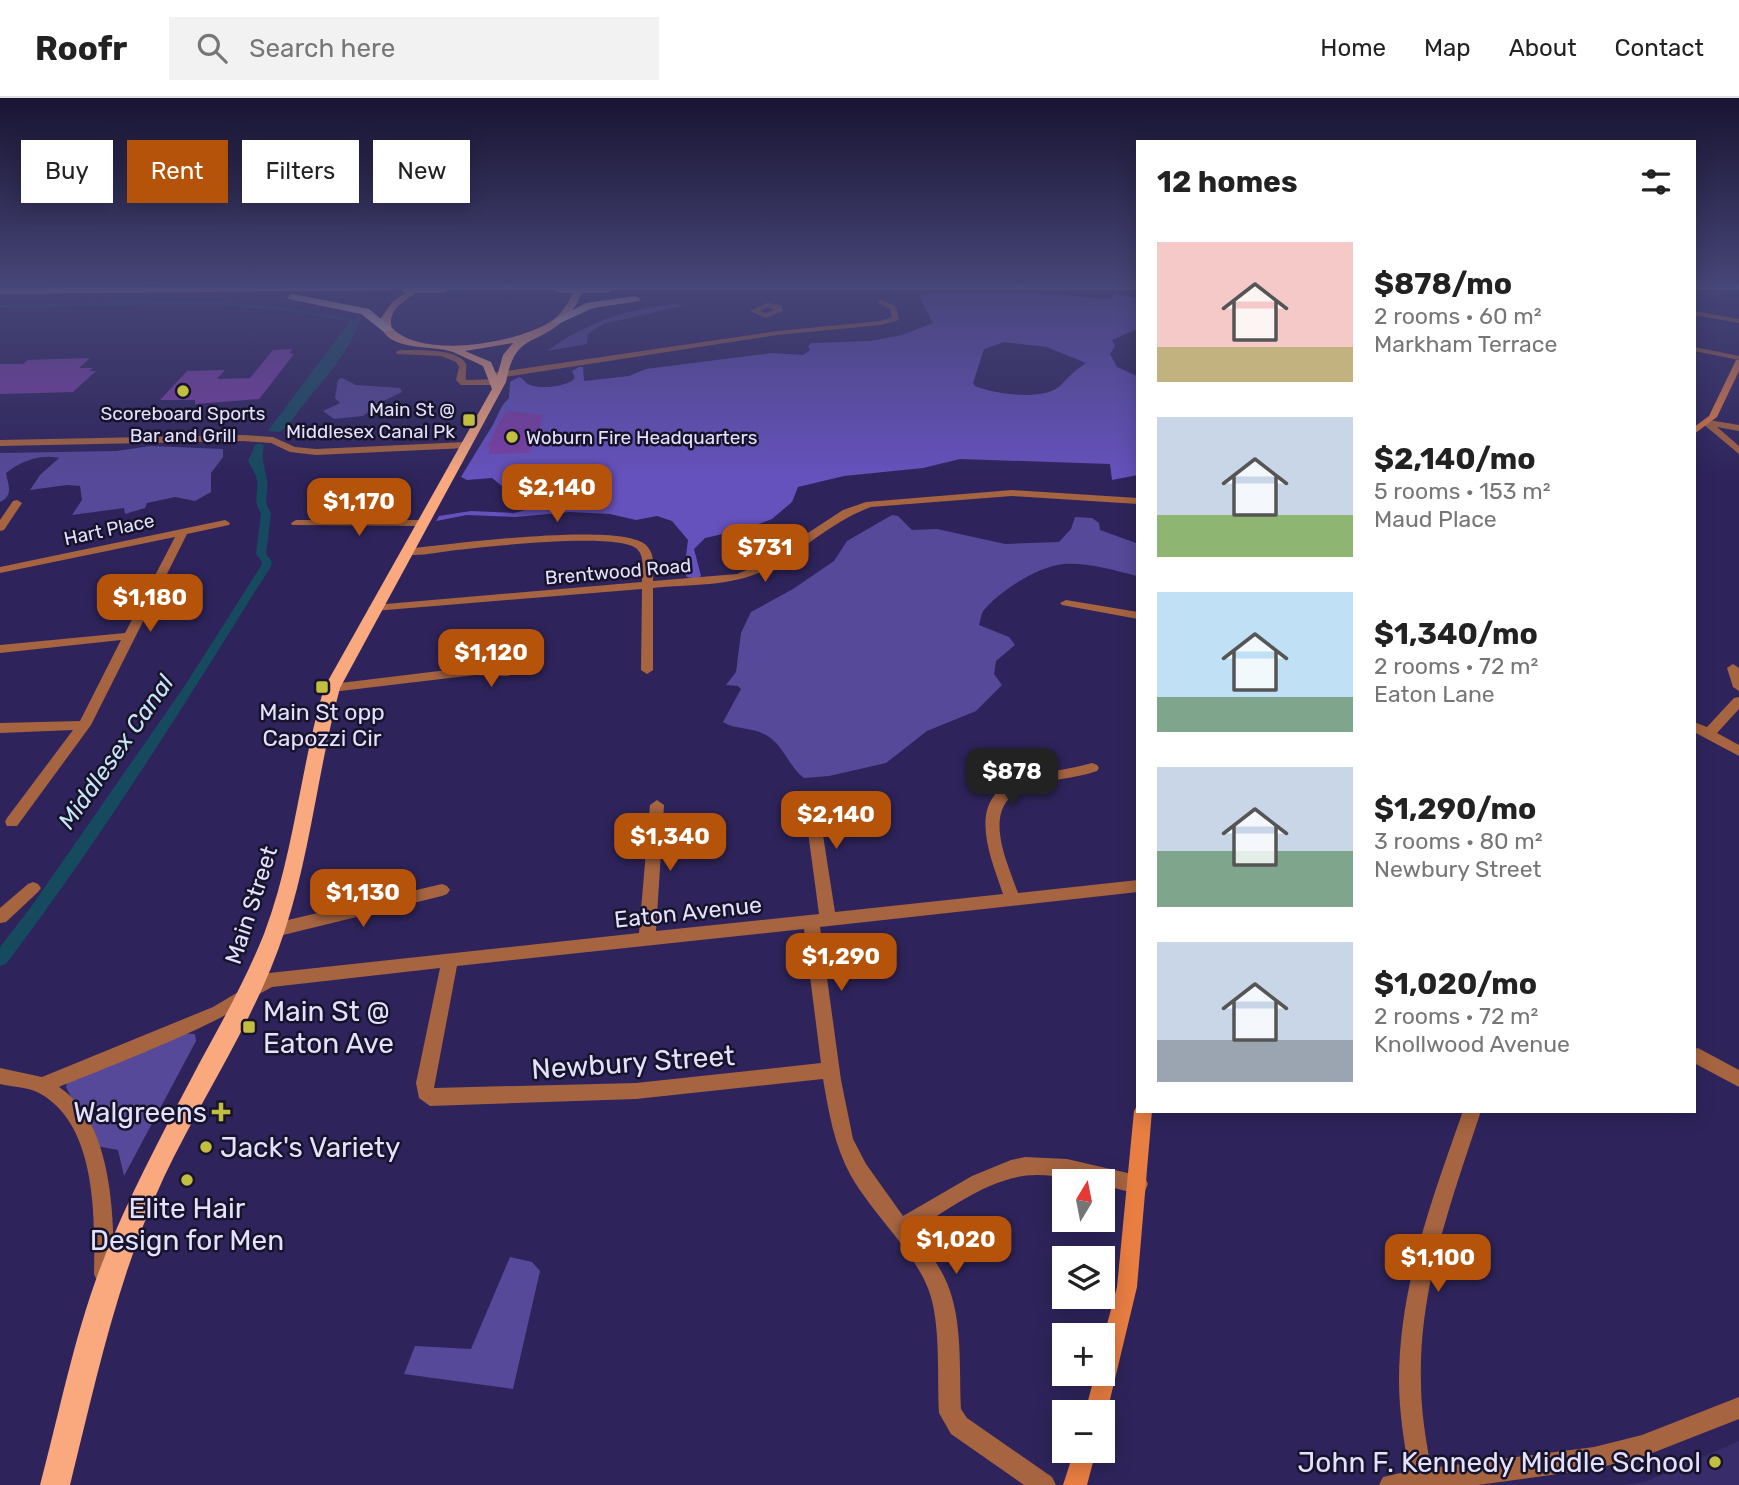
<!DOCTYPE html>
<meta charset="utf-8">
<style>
:root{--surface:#fff;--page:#f2f2f2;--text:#222;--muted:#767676;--line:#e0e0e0;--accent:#b45309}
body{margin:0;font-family:Rubik,sans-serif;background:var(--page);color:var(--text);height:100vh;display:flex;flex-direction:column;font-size:26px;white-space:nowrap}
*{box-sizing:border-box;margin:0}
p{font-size:23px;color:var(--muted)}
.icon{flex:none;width:38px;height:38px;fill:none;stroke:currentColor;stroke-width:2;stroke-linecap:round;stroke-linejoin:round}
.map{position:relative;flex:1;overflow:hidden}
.side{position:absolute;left:1136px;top:42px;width:560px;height:973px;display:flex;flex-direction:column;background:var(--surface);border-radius:0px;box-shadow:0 4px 18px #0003}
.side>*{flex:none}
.top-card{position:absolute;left:21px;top:42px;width:665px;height:63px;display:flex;gap:14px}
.needle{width:46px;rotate:10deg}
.controls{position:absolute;left:1052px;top:1071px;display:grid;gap:14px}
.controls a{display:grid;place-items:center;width:63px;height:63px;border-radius:0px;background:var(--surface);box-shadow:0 4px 18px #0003;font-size:35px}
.price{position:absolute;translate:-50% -60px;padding:0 16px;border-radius:14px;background:var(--accent);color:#fff;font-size:23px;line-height:46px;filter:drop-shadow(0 2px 4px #0008)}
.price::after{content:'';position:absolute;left:50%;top:42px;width:21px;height:16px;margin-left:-10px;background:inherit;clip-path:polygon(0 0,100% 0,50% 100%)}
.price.current{background:#222;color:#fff}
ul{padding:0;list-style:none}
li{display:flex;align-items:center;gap:21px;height:175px;padding:0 21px}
li span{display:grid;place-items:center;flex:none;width:196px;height:140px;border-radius:0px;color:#555}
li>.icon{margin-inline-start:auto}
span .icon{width:84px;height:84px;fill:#fffc;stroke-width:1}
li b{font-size:30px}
h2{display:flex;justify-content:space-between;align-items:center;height:84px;padding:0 21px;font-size:30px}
.chip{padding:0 24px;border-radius:0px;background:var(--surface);box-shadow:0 4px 18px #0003;font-size:24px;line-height:63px}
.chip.current{background:var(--accent);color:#fff}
header{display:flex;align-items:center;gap:42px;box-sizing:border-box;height:98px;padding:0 35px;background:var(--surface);border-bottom:2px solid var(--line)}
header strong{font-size:33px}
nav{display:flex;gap:38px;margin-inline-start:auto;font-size:24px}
.search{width:490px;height:63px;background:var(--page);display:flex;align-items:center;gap:18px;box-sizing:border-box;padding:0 24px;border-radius:0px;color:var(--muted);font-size:26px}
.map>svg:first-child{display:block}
</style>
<header>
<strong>Roofr</strong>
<div class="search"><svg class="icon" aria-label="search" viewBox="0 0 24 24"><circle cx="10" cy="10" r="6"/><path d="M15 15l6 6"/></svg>Search here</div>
<nav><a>Home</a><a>Map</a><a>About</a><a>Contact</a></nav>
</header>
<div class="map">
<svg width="1739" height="1387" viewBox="0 0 1739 1387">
<rect width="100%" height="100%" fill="#2e245b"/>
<!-- built -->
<polygon fill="#382c6a" points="1739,1343 1739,1387 1622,1387 1645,1384"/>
<!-- green -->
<g fill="#564999">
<path d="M 676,206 L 682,208 L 603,226 L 588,236 L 587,246 L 547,253 C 587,224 626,211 676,206 Z"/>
<polygon points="342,280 356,287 400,290 402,294 379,305 363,318 334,321 323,313 340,305 335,300 338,282"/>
<path d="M 151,348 L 223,351 L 223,359 L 211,375 L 211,394 L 195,403 L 175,399 L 147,405 L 145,410 L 125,416 L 124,410 L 72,417 L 82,402 L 80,388 L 67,387 L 30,392 L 40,377 L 59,360 C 41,356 21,363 6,375 C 8,387 14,397 0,404 L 0,355 L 116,353 Z"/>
<path d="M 892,417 L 898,418 L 912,432 L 937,431 L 1005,446 L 1059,444 L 1071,431 L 1075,419 L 1092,420 L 1099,425 L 1100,432 L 1136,445 L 1137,478 C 1114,472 1087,464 1063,466 C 1037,469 1000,493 984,512 C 981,515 981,522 979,527 L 1009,539 L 1015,547 L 996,563 L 994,576 L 1002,587 L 976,613 L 927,633 L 886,665 L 829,678 L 804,680 C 788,668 784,647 766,637 C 752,629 736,632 723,624 L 741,591 L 738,588 L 726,587 L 736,574 L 741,535 L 751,514 L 793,491 L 834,463 L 847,443 Z"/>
<polygon points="177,935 195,936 196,943 124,1078 118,1052 96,1048 66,989 68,981"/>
<polygon points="510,1159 532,1164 540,1173 513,1291 404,1276 415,1248 471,1251"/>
</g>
<!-- forest -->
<path fill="#6652bd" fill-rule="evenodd" d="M 929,195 L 1038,195 L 1109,201 L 1116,196 L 1137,200 L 1137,231 L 1112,242 L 1115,248 L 1110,256 L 1117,269 L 1137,278 L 1138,377 L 1112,382 L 1110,366 L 960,361 L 923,370 L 844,378 L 798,389 L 792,404 L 772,421 L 745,431 L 705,440 L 694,451 L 701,478 L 697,481 L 687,479 L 684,474 L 688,442 L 672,423 L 657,418 L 636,422 L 610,416 L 570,414 L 516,419 L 467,417 L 436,423 L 439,418 L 471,413 L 514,415 L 533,410 L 553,410 L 566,403 L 583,401 L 587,386 L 584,382 L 502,388 L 492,380 L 467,382 L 461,379 C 471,362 481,346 491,330 C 498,319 499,309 509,300 L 510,284 L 519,279 C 523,280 525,284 528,286 C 539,292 567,289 575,280 L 572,273 L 579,269 L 583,269 L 584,283 L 629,278 L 646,271 L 771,255 L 803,257 L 810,252 L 808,248 L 811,245 L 870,243 L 902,237 L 933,225 L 919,198 ZM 1004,244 L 1047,249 L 1086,265 C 1076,272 1070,277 1062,286 C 1047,304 994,296 975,288 L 973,285 L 984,251 Z"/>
<!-- water -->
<g fill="#164b5f">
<path d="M 361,219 C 345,267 315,286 289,327 L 280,334 L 268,333 L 350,223 Z"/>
<polygon points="255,349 261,349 267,387 262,389 248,363"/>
</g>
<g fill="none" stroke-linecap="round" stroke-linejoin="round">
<!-- stream -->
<polyline stroke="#164b5f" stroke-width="2" points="0,208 213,205 286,211 354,223"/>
<!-- canal -->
<path fill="#164b5f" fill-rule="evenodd" d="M 259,345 L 264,348 C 260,366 264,366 267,382 C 269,397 262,401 271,415 L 266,456 L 272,464 L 271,468 C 187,603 102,739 6,866 L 0,868 L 0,849 L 31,809 L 186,586 L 261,468 L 262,464 L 256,456 L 261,415 C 252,401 259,397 257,382 C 254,366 251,366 254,348 Z"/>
</g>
<!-- building -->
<g fill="#7a40a5">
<polygon points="292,251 290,255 294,256 259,301 195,306 195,302 160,302 187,273 225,272 217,281 250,280 273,252"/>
<polygon points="90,260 79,270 93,270 89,273 96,273 73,294 0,296 0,266 23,266 28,262"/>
<polygon points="509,313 544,317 530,355 488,356 491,349 487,349 504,316"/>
</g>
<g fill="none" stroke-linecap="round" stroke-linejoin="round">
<!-- minor -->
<g fill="#a66440" fill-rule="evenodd">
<polygon points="881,202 896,208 899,222 881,227 777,237 492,281 488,278 492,275 777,233 880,223 892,219 890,211 877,204"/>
<path d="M 767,205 L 781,207 L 783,213 L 766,220 L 750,213 ZM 768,209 L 775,212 L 766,215 L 760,213 Z"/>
<polygon points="1694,213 1739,221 1739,225 1694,217"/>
<polygon points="1694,249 1739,258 1739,262 1694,253"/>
<path d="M 400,252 C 415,252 459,250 466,266 C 467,271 465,278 466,282 L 501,281 L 505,284 L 501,287 L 461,287 L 456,282 L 459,269 L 456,264 L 441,258 L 397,256 L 396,254 Z"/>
<polygon points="1709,322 1739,327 1739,333 1717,329 1739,348 1739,356 1702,325"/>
<polygon points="243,337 273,339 295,349 316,351 466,344 471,347 466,350 316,357 290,354 271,345 243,343 0,348 0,342"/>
<path d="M 1012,392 L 1138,400 L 1138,406 L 1012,398 L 871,409 C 832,423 802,454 765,472 C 731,489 690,486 653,490 L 653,572 L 647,576 L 641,572 L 642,491 L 374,513 L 368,510 L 374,507 L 642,484 C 642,474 645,460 638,452 C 622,433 485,449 456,452 C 439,454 419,459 402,456 L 402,452 L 406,451 C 446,447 620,423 646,447 C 656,457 653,471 653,483 L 737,476 L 759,467 L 843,412 L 866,404 Z"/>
<polygon points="17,402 22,405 4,432 0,433 0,422 13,403"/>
<polygon points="225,422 230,425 229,427 187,436 91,627 17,728 7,728 5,724 7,720 73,632 0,635 0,625 80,623 121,542 0,555 0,547 125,535 175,439 0,475 0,469"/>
<polygon points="296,422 422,422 427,425 422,428 292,427 291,425"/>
<polygon points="1066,502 1138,514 1138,521 1062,507 1060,505"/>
<path d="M 503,549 C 512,548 523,550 529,557 L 525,569 L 508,578 L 475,577 L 332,594 L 326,590 L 332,586 L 472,569 L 487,556 ZM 505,557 L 517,559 L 515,564 L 506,570 L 487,569 Z"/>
<polygon points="1733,566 1739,570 1739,593 1733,589 1727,570"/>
<polygon points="1739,599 1739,611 1717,635 1739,647 1739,658 1694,634 1694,624 1707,629 1734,600"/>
<path d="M 1092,665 L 1097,667 L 1099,670 L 1097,673 C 1074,681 1049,681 1027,689 C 979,707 1006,760 1018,795 L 1138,782 L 1138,794 L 820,829 L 841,982 L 853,1041 L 866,1066 L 903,1118 L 972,1078 L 1011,1062 L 1025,1059 L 1067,1061 L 1145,1079 L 1148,1086 L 1145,1093 L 1138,1096 L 1102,1087 L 1102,1083 C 1080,1083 1059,1077 1037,1077 C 993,1077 950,1110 914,1133 C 926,1150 939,1166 947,1185 C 963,1223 959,1271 961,1311 L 967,1320 L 1052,1379 L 1056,1387 L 1024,1387 L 951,1336 L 939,1315 C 937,1279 941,1226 929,1193 C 915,1154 872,1115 851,1078 C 834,1047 829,1015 823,981 L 636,1001 L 430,1008 L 419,1000 L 416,985 L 440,870 L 272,889 L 248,902 L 242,900 L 240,895 L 242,890 L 269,875 L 639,835 L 650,707 L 657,702 L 664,707 L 656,833 L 819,816 L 806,719 L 795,703 L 802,698 L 807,699 L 820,718 L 835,814 L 1003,796 C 989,755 964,698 1022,680 C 1045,673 1069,672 1092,665 ZM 804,831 L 821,965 L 636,985 L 434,990 L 457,868 Z"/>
<polygon points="33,784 38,786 41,790 38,794 6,824 0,825 0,810 28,786"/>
<polygon points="442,786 447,788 450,792 447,796 442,798 275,839 269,837 267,832 269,827 275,825"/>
<polygon points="1698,950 1739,972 1739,989 1694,965 1694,951"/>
<path d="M 1463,1013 L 1481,1013 C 1452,1101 1418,1191 1421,1285 C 1421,1314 1426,1342 1431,1370 L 1594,1349 L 1642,1337 L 1739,1299 L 1739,1321 L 1642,1359 L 1594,1371 L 1478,1387 L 1379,1387 L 1383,1379 L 1409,1373 C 1404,1343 1399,1313 1399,1283 C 1399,1189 1432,1101 1463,1013 Z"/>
</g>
<!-- tertiary -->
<path fill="#a66440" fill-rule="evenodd" d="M 245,890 L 251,892 L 253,897 C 243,918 90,976 59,989 C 113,1025 114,1117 114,1176 L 111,1183 L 104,1186 L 97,1183 L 94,1176 C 95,1119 97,1024 37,994 C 26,989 12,989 0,986 L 0,970 L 42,979 L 213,909 Z"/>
<!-- secondary -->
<g fill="#e87e42" fill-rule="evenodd">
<polygon points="1736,262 1739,262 1739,273 1717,319 1694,336 1694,329 1709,318"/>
<polygon points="1138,1006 1138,1013 1152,1013 1137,1189 1107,1314 1102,1322 1102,1314 1085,1314 1095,1276 1102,1276 1102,1245 1117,1189 1134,1013"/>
<polygon points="1074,1353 1096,1353 1087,1387 1063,1387"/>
</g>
<!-- primary -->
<path fill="#faa87d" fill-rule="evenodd" d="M 419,186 L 429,186 C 416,198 385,207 392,230 C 423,262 520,245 553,222 C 565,213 571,199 578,186 L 586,186 C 580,199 574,214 563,223 C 533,249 515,236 506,284 L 340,590 C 318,670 311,753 285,832 C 257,919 203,997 164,1079 C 118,1177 96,1282 70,1387 L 40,1387 C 62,1305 78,1217 113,1139 C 139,1079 170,1021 200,964 C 223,922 246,881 264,836 C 294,757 300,671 324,590 L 492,291 L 483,268 C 473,263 462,258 453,254 C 434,246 378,255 381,220 L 393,203 ZM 513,245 L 503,257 L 497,278 L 491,264 L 465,253 Z"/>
<!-- motorway -->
<g fill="#f4d2c2" fill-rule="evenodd">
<polygon points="442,186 561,186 566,189 561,192 438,191 437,189"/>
<polygon points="1138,186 1138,192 606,192 601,189 606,186"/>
<rect x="1694" y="186" width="45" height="6"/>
<polygon points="411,187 412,189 407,192 0,196 0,190"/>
<polygon points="293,196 369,211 394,232 384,234 361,216 289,201 287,199"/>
<polygon points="635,198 641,201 639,203 593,210 558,226 552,223 586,205"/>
</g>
<!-- motorway-bridge -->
<g stroke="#f4d2c2" stroke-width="12">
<polyline points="407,189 442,189"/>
<polyline points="561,189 606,189"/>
</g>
</g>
<!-- sky -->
<linearGradient id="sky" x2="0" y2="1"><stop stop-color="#191432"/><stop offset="0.49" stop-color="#464577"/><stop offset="1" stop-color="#464577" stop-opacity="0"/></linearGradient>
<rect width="1739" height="380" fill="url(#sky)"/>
<!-- markers -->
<g fill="#c1be40" stroke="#17132b" stroke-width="2.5">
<circle cx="183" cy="293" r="7"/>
<rect x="462" y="315" width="14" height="14" rx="3.5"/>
<circle cx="512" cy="339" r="7"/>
<rect x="315" y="582" width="14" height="14" rx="3.5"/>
<rect x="242" y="922" width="14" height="14" rx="3.5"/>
<path d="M217.5 1003.5h7v7h7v7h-7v7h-7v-7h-7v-7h7z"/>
<circle cx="206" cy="1049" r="7"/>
<circle cx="187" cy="1082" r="7"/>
<circle cx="1715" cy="1364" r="7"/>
</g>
<g text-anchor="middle" stroke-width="5" stroke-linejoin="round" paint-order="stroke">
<!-- far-poi labels -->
<g font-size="19" fill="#e3e1fd" stroke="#17132b" text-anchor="end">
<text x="455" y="318">Main St @<tspan x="455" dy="22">Middlesex Canal Pk</tspan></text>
<text x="183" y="322" text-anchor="middle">Scoreboard Sports<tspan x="183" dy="22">Bar and Grill</tspan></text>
<text x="526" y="346" text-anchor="start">Woburn Fire Headquarters</text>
</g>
<!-- far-street labels -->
<g font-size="19" fill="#e3e1fd" stroke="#17132b">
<text transform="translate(109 431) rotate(-12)" y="7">Hart Place</text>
<text transform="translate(618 473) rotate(-5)" y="7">Brentwood Road</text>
</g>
<!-- poi labels -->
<g font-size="23" fill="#e3e1fd" stroke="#17132b">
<text x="322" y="622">Main St opp<tspan x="322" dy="26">Capozzi Cir</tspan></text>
</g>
<!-- street labels -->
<g font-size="23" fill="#e3e1fd" stroke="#17132b">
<text transform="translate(251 807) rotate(-72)" y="8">Main Street</text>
<text transform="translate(688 814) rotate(-6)" y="8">Eaton Avenue</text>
</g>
<!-- water labels -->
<g font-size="24" font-style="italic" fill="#c7e6f5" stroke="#17132b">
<text transform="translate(116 654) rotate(-55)" y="8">Middlesex Canal</text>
</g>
<!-- near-poi labels -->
<g font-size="28" fill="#e3e1fd" stroke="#17132b" text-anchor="start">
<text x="263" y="923">Main St @<tspan x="263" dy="32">Eaton Ave</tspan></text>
<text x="207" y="1024" text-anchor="end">Walgreens</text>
<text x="220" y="1059">Jack's Variety</text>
<text x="187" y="1120" text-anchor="middle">Elite Hair<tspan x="187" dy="32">Design for Men</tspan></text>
<text x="1701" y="1374" text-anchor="end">John F. Kennedy Middle School</text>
</g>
<!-- near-street labels -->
<g font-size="28" fill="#e3e1fd" stroke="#17132b">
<text transform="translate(633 964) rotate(-4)" y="10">Newbury Street</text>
</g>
</g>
</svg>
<div class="controls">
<a><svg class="needle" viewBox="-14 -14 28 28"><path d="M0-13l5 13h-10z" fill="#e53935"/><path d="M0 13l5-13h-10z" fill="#767676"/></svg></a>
<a><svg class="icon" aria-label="layers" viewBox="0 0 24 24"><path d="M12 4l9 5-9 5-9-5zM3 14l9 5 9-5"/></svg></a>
<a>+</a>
<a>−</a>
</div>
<b class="price" style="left:557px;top:426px">$2,140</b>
<b class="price" style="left:359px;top:440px">$1,170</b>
<b class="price" style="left:765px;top:486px">$731</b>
<b class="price" style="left:150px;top:536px">$1,180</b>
<b class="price" style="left:491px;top:591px">$1,120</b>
<b class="price current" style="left:1012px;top:710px">$878</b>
<b class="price" style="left:836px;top:753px">$2,140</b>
<b class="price" style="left:670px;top:775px">$1,340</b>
<b class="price" style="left:363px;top:831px">$1,130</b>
<b class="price" style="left:841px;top:895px">$1,290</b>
<b class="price" style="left:956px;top:1178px">$1,020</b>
<b class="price" style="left:1438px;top:1196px">$1,100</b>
<div class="top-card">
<a class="chip">Buy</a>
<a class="chip current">Rent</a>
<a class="chip">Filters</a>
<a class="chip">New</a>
</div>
<section class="side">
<h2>12 homes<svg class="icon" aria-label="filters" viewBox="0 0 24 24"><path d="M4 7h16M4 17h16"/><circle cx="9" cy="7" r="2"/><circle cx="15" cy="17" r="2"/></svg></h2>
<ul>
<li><span style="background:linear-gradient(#f6c9c9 75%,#c2b280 0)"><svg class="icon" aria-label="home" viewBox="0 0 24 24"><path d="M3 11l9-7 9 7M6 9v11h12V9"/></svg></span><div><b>$878/mo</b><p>2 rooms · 60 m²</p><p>Markham Terrace</p></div></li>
<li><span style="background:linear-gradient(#c9d6e8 70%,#8fb573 0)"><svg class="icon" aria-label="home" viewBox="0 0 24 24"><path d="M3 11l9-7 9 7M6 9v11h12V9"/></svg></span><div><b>$2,140/mo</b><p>5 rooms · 153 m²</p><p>Maud Place</p></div></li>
<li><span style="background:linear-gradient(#bfe0f5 75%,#7fa58c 0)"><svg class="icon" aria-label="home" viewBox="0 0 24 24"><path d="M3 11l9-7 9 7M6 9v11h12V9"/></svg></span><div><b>$1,340/mo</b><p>2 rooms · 72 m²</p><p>Eaton Lane</p></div></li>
<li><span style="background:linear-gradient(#c9d6e8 60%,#7fa58c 0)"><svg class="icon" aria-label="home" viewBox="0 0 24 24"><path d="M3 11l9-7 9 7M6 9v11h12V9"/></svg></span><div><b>$1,290/mo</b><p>3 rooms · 80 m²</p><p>Newbury Street</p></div></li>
<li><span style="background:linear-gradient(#c9d6e8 70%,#9aa5b1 0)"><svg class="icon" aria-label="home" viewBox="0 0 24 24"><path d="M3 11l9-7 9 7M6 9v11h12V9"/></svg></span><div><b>$1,020/mo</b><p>2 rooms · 72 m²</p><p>Knollwood Avenue</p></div></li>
</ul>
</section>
</div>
